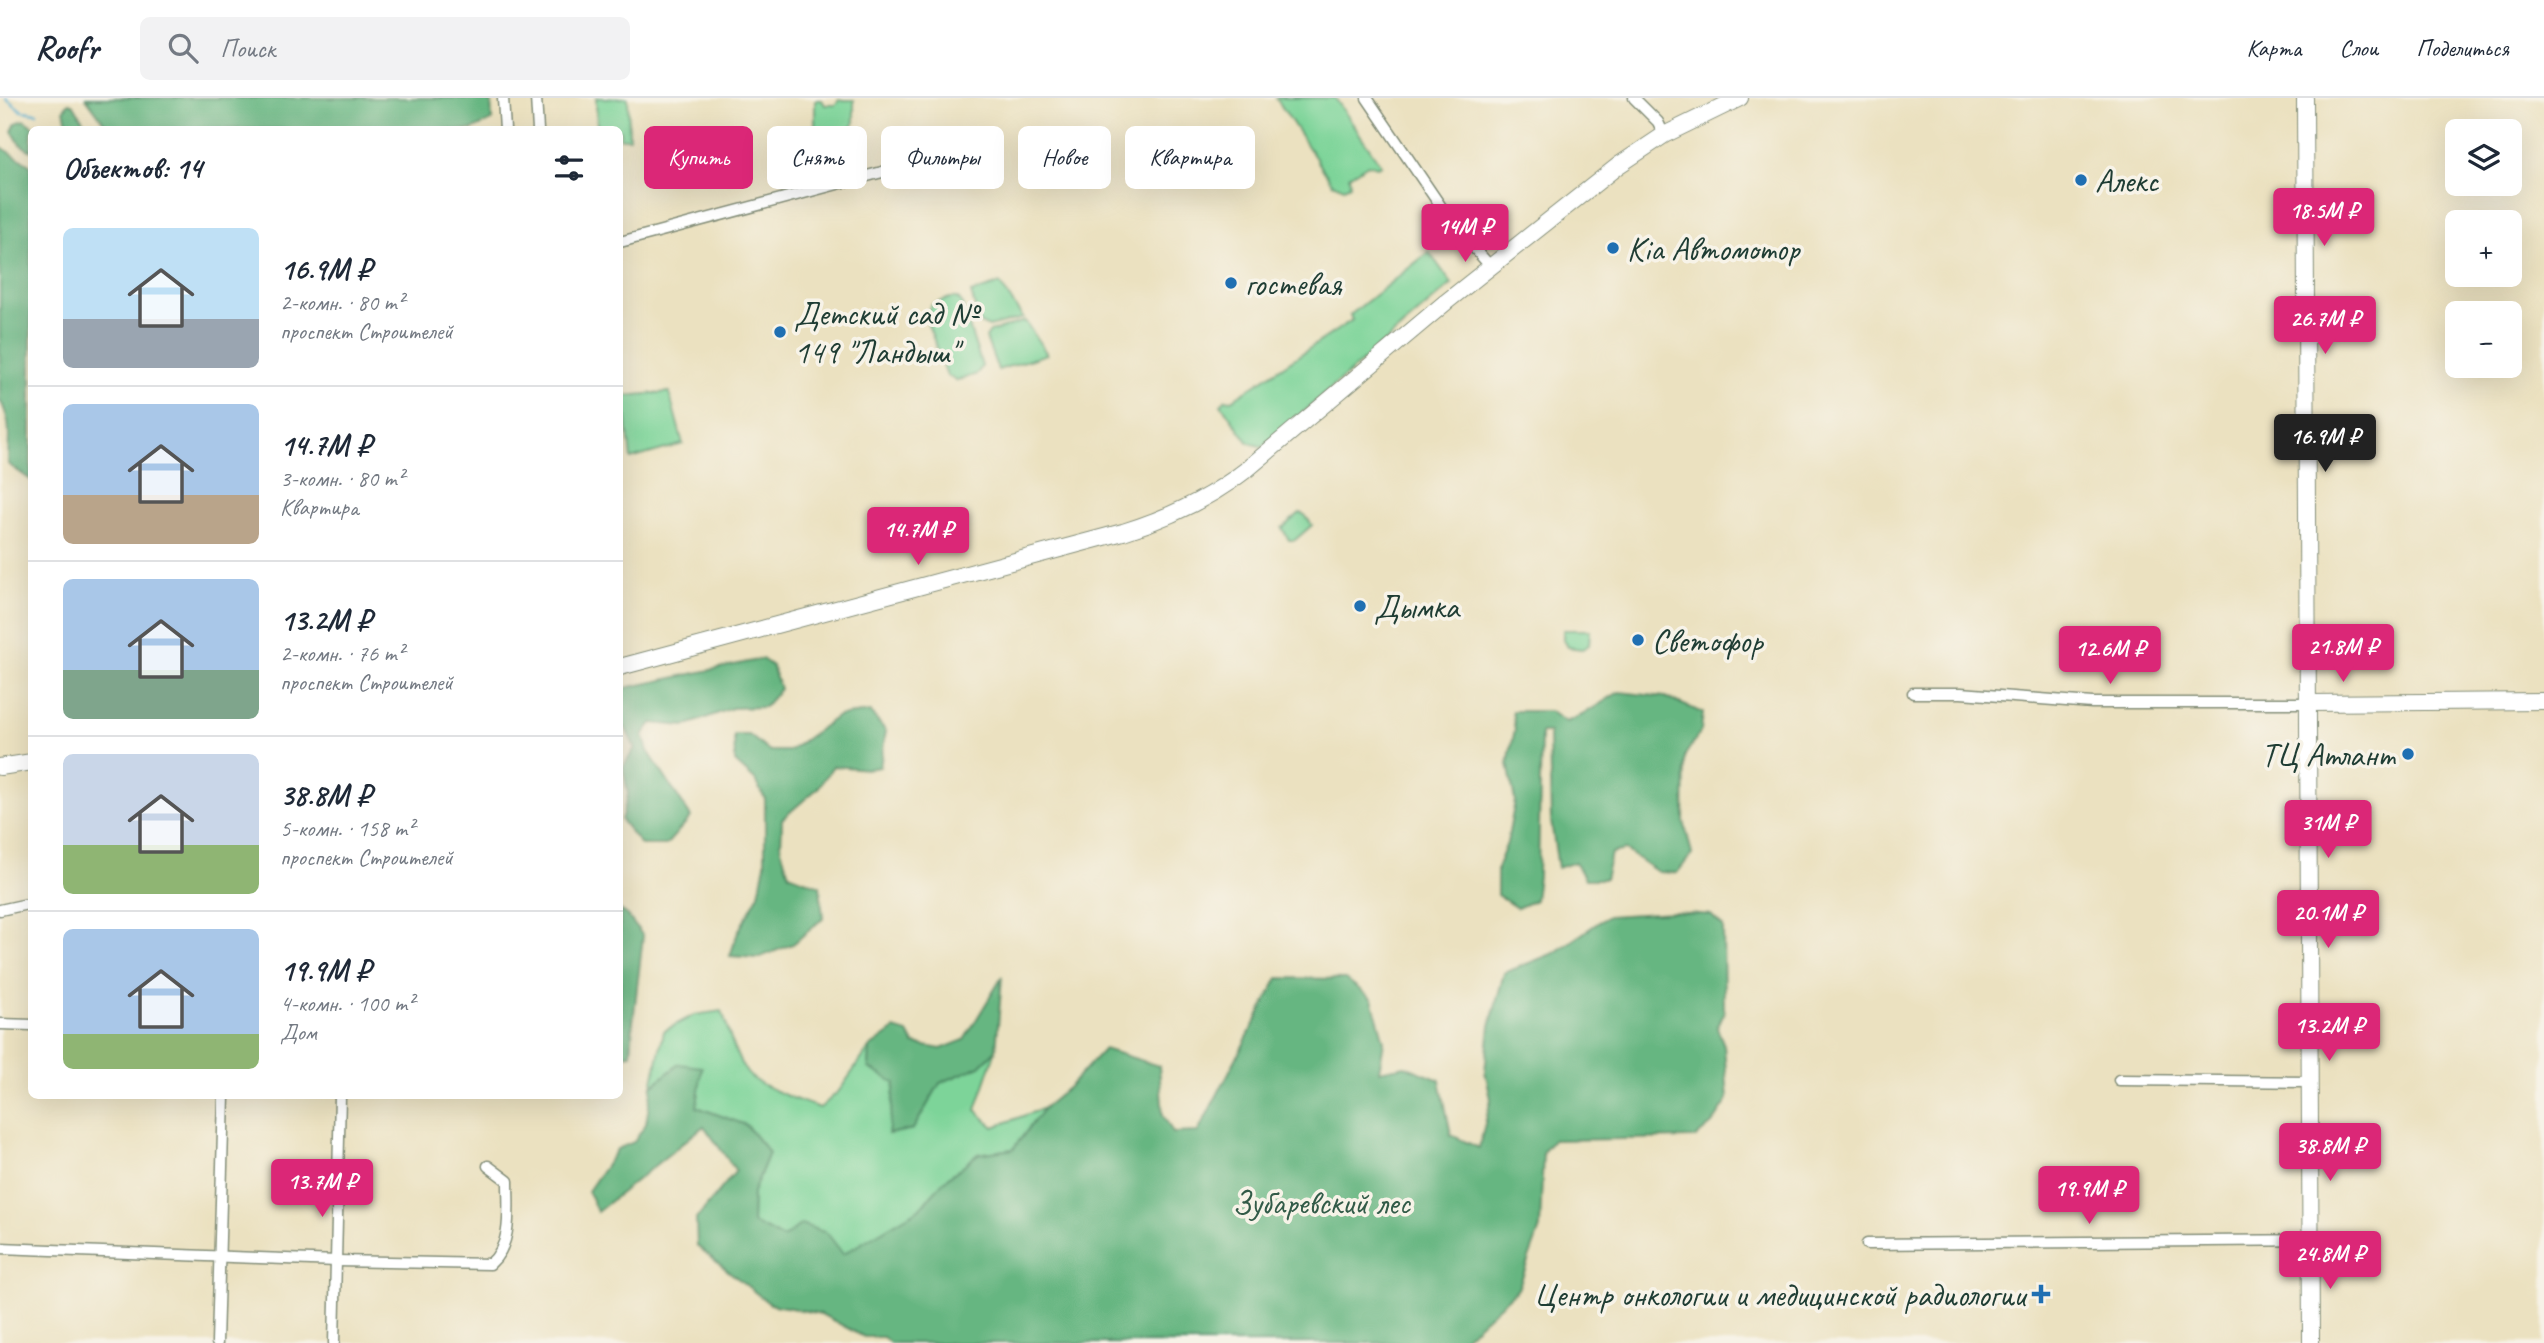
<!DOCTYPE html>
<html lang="ru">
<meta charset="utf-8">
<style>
:root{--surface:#fff;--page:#f2f2f3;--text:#1f2937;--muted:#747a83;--line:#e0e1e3;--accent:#db2777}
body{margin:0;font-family:Caveat,sans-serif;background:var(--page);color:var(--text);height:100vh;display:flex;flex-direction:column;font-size:26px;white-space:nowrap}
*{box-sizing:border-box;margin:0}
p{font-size:23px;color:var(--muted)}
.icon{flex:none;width:38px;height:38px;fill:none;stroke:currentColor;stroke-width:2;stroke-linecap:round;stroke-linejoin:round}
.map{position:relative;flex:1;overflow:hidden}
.drawer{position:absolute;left:28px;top:28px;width:595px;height:973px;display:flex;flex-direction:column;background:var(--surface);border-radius:10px;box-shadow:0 7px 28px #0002}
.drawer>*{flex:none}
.banner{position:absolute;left:644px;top:28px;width:665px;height:63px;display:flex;gap:14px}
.buttons{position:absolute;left:2445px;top:21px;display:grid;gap:14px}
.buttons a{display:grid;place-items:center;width:77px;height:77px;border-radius:10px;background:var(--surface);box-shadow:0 7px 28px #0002;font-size:35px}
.price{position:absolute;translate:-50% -60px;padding:0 16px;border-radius:7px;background:var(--accent);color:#fff;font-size:23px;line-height:46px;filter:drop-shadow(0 2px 4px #0008)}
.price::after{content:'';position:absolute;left:50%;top:42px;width:21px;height:16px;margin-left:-10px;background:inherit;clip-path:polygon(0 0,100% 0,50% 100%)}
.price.active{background:#222;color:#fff}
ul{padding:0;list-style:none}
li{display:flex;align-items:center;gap:21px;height:175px;padding:0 35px}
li+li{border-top:2px solid var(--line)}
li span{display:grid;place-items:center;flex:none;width:196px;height:140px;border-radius:10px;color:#555}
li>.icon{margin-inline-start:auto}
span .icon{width:84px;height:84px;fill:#fffc;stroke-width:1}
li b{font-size:30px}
h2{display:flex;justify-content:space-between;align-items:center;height:84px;padding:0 35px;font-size:30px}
.pill{padding:0 24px;border-radius:10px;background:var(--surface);box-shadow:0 7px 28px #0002;font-size:24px;line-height:63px}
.pill.active{background:var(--accent);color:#fff}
header{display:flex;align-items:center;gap:42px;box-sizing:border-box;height:98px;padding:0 35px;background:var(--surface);border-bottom:2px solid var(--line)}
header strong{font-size:33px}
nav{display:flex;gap:38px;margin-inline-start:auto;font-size:24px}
.search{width:490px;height:63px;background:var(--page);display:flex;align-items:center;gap:18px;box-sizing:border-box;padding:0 24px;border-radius:10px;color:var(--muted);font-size:26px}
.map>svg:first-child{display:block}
</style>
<header>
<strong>Roofr</strong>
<div class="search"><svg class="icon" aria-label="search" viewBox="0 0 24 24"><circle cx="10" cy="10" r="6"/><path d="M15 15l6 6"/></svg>Поиск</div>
<nav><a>Карта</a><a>Слои</a><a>Поделиться</a></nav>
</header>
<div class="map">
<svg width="2544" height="1245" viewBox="0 0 2544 1245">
<rect width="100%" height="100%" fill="#f7f3e8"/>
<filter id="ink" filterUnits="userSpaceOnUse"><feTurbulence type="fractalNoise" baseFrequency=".0143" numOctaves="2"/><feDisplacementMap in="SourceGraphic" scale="14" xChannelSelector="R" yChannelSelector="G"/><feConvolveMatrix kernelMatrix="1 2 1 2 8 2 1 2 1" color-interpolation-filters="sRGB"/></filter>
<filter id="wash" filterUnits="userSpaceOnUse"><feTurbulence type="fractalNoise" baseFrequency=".00686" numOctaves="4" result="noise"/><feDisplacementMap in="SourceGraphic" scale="28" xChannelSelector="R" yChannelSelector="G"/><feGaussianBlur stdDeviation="1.57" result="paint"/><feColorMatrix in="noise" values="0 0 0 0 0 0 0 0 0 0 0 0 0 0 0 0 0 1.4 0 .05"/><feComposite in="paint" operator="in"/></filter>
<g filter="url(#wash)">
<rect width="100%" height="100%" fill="#ebe1c0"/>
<!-- green -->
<g fill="#7dd499" stroke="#4e8866" stroke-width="2">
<polygon points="596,0 628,0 629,40 620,40 620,32 597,31"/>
<polygon points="1276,0 1335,0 1381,67 1377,69 1368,66 1349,78 1350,87 1344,90 1332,85"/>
<polygon points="822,2 825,7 835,7 839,2 854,2 854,26 846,35 815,36 815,2"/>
<polygon points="1429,154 1452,186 1263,349 1249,345 1221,306 1226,301 1232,302 1352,222 1350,217"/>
<polygon points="1000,186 1023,220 989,229 980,225 971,195"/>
<polygon points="950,200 957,200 961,204 982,268 977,276 956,283 947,277 925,218 931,207"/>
<polygon points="1025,223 1047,256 998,272 986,240 990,234"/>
<polygon points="669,294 683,346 631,361 624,298"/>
<polygon points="1300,415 1305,417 1312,427 1295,442 1289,442 1282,430"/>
<polygon points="1563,532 1590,532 1589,547 1582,551 1567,549 1563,542"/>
<path d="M 722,913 C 729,934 734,957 747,975 C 756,987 804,1005 820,1010 L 839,993 L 870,949 L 869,970 L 895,985 L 889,1036 L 913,1031 L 940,985 L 980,968 L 996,952 L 976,1012 L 994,1029 L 1044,1010 L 1013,1051 L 978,1056 L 945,1082 L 919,1111 L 843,1157 L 783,1140 L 752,1125 L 753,1094 L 769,1055 L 746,1027 L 697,1009 L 679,966 L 652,988 L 664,933 L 694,917 Z"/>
</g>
<!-- forest -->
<g fill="#66b681" stroke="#427a5a" stroke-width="2">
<polygon points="86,0 491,0 492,22 472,32 109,31"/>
<polygon points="69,5 74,7 88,31 68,31 64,11"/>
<polygon points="24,22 36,31 32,32 31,53 20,46 12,33 16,25"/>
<path d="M 0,48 L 31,68 L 31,382 L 8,366 C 8,340 13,327 0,302 Z"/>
<polygon points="762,561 772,568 780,591 764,609 732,610 685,628 652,625 643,637 648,653 691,719 666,747 641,747 621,722 628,696 623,669 635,650 625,629 620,630 620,591"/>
<polygon points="1619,594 1665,599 1703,615 1701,633 1685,657 1684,723 1692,756 1677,775 1658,774 1625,752 1611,755 1605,781 1585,781 1575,764 1558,770 1551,723 1549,635 1541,635 1538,778 1535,802 1517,810 1497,797 1497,770 1507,745 1515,703 1508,665 1515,631 1512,613 1549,613 1566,624 1582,617"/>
<polygon points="870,614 886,633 880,669 868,671 833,668 818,690 782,721 781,751 789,776 820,788 823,820 793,846 758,860 730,858 738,834 759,796 765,766 765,701 755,682 735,664 734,637 749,637 769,653 789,653 838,618"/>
<polygon points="620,812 626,816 643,838 633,924 631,956 620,957"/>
<polygon points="1674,814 1711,817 1723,829 1724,914 1717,930 1724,947 1728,1002 1712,1026 1695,1040 1553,1042 1543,1054 1540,1130 1518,1191 1458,1245 890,1245 883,1239 864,1239 821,1216 770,1206 697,1148 696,1121 736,1073 704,1028 597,1114 588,1093 617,1051 634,1044 646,1026 652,988 679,966 702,969 697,1009 746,1027 769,1055 753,1094 752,1125 783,1140 801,1126 827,1135 843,1156 919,1111 945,1082 978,1056 1013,1051 1044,1010 1070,988 1104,951 1159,968 1163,1017 1173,1035 1198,1034 1278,880 1346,881 1372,901 1384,943 1379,973 1405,968 1440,982 1451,1037 1479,1050 1491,1001 1485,973 1490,928 1504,875 1554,855 1608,818"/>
<polygon points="1002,879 996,952 980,968 940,985 913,1031 888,1036 895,985 869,970 870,949 895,931 908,935 914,946 941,951 964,942"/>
</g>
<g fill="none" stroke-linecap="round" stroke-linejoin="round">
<!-- stream -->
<polyline stroke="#4eaccd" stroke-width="2.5" points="6,0 22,13 37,15"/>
</g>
</g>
<g filter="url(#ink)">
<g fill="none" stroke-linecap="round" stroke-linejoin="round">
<!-- minor casing -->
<g stroke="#858f7a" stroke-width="13">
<g id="minor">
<polyline points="503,0 505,32"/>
<polyline points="536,0 538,32"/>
<polyline points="1367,0 1452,125 1491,169"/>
<polyline points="1634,0 1658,24 1664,37"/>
<polyline points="620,144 987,46"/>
<polyline points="1913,595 1961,595 2092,605 2308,605"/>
<polyline points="0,812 32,805"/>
<polyline points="0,926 32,927"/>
<polyline points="2119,982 2310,984"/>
<polyline points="1867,1146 2311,1142"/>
<path d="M 0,1150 L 337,1163 L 490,1166 C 513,1146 508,1112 508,1083 L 488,1068"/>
<polyline points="217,1245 224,998"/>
<polyline points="334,1245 340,998"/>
</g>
</g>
<!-- secondary casing -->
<g stroke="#858f7a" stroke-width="18">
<g id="secondary">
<polyline points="2305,0 2311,1245"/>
<path d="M 620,569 L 1123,434 C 1168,420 1209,401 1246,372 L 1446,204 L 1619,67 L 1664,37 L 1740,0"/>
<polyline points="2308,605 2544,603"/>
<polyline points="0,669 32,664"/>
</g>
</g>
<!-- minor -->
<use href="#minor" stroke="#fff" stroke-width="10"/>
<!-- secondary -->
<use href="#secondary" stroke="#fff" stroke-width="16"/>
</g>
</g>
<!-- markers -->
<g fill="#1f6fb2" stroke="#f7f3e8" stroke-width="2.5">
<circle cx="2081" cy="82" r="7"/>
<circle cx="1613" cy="150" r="7"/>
<circle cx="1231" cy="185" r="7"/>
<circle cx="780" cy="234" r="7"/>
<circle cx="1360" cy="508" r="7"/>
<circle cx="1638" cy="542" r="7"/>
<circle cx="2408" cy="656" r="7"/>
<path d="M2037.5 1185.5h7v7h7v7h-7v7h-7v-7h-7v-7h7z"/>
</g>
<g text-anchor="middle" stroke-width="7" stroke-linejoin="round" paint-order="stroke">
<!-- poi labels -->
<g font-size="33" fill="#1f3d34" stroke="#f7f3e8" text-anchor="start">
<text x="2095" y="94">Алекс</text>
<text x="1627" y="162">Kia Автомотор</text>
<text x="1245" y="197">гостевая</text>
<text x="794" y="227">Детский сад №<tspan x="794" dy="38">149 "Ландыш"</tspan></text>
<text x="1374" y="520">Дымка</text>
<text x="1652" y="554">Светофор</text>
<text x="2394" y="668" text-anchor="end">ТЦ Атлант</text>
<text x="2025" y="1208" text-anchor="end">Центр онкологии и медицинской радиологии</text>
</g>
<!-- park labels -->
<g font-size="33" fill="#325b48" stroke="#f7f3e8">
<text x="1321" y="1116">Зубаревский лес</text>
</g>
</g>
</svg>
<div class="buttons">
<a><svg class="icon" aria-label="layers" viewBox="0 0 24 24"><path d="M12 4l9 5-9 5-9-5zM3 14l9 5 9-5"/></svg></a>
<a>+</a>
<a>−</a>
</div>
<b class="price" style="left:2324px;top:150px">18.5M ₽</b>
<b class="price" style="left:1465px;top:166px">14M ₽</b>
<b class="price" style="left:2325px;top:258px">26.7M ₽</b>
<b class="price active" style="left:2325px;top:376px">16.9M ₽</b>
<b class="price" style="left:918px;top:469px">14.7M ₽</b>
<b class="price" style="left:2343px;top:586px">21.8M ₽</b>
<b class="price" style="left:2110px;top:588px">12.6M ₽</b>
<b class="price" style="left:2328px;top:762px">31M ₽</b>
<b class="price" style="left:2328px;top:852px">20.1M ₽</b>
<b class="price" style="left:2329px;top:965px">13.2M ₽</b>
<b class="price" style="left:2330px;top:1085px">38.8M ₽</b>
<b class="price" style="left:322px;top:1121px">13.7M ₽</b>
<b class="price" style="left:2089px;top:1128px">19.9M ₽</b>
<b class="price" style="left:2330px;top:1193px">24.8M ₽</b>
<div class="banner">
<a class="pill active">Купить</a>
<a class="pill">Снять</a>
<a class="pill">Фильтры</a>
<a class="pill">Новое</a>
<a class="pill">Квартира</a>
</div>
<section class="drawer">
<h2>Объектов: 14<svg class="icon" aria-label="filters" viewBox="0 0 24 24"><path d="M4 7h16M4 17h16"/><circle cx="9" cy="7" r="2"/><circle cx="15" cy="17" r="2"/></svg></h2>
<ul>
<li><span style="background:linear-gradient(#bfe0f5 65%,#9aa5b1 0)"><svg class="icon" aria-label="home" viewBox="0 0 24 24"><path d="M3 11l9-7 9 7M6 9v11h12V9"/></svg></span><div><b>16.9M ₽</b><p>2-комн. · 80 m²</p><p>проспект Строителей</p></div></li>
<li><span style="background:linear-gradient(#a9c7e8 65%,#b9a48a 0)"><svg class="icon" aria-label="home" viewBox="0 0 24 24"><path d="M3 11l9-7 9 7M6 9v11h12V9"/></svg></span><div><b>14.7M ₽</b><p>3-комн. · 80 m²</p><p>Квартира</p></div></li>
<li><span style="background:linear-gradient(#a9c7e8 65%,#7fa58c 0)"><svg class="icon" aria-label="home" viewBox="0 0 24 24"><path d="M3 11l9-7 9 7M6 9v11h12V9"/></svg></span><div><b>13.2M ₽</b><p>2-комн. · 76 m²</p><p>проспект Строителей</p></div></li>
<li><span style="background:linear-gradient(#c9d6e8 65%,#8fb573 0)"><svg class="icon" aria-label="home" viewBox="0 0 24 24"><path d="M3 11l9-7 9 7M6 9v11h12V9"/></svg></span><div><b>38.8M ₽</b><p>5-комн. · 158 m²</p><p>проспект Строителей</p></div></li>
<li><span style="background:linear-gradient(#a9c7e8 75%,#8fb573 0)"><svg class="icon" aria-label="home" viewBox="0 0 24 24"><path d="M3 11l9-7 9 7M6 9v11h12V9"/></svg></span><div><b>19.9M ₽</b><p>4-комн. · 100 m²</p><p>Дом</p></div></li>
</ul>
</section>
</div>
